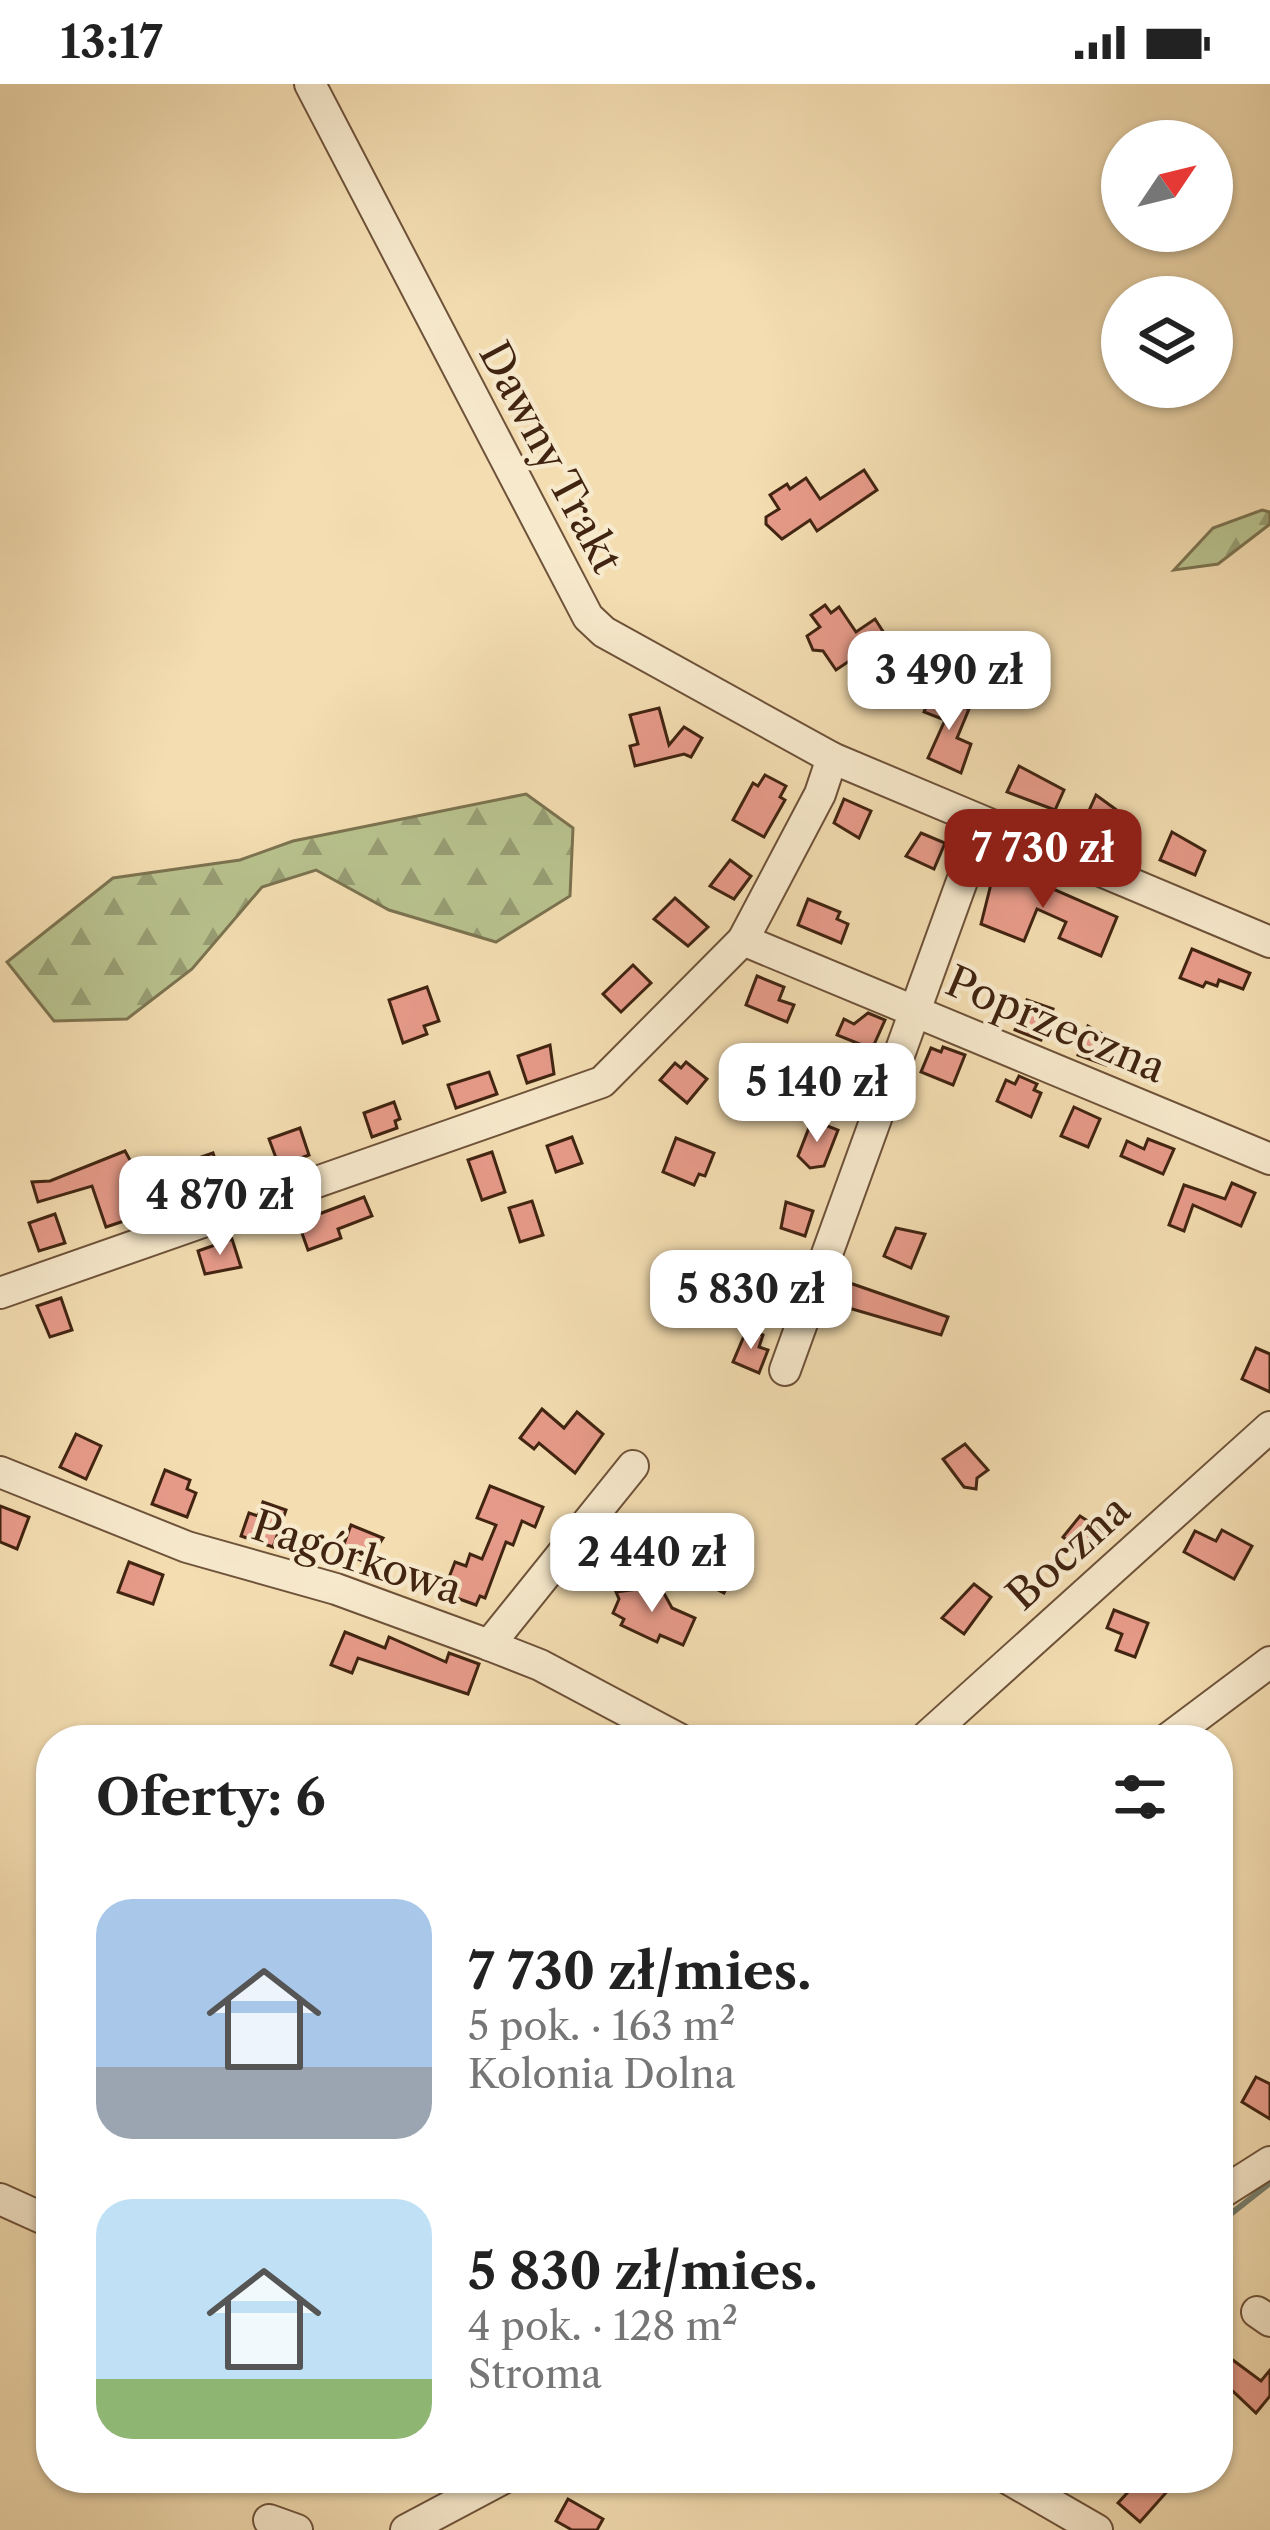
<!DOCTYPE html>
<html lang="pl">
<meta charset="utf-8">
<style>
:root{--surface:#fff;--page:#f6f6f6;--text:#222;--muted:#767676;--accent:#8f2418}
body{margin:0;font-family:"Libre Caslon Text",serif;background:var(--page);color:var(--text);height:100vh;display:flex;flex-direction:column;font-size:45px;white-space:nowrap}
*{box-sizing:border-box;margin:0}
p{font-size:39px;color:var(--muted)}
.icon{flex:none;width:66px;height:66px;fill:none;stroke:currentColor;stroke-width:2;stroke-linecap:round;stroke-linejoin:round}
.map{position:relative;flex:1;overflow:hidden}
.details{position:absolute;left:36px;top:1641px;width:1197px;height:768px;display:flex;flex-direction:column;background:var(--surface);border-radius:48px;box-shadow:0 3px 9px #0004}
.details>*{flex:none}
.needle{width:78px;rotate:55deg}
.controls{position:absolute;left:1101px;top:36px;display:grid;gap:24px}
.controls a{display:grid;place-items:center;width:132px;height:132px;border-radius:50%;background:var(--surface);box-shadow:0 3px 9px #0004;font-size:60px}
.price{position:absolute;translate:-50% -102px;padding:0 27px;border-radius:24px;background:#fff;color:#222;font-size:39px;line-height:78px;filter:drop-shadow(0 3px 6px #0008)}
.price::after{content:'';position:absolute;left:50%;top:72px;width:36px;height:27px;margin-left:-18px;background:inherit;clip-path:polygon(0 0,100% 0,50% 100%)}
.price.current{background:var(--accent);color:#fff}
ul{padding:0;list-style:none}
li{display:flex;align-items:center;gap:36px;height:300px;padding:0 60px}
li span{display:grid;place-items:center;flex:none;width:336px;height:240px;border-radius:36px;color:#555}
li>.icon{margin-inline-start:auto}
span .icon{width:144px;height:144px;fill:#fffc;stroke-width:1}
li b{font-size:51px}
h2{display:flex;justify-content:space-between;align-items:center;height:144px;padding:0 60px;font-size:51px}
.status{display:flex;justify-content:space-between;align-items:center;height:84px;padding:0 60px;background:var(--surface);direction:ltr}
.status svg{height:33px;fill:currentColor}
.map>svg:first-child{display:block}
</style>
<div class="status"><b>13:17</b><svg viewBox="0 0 49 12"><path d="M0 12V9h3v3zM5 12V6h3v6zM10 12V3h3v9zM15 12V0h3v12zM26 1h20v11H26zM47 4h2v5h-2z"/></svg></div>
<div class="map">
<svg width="1270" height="2446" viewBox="0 0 1270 2446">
<defs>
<pattern id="forest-firs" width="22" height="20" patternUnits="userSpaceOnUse" patternTransform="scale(3)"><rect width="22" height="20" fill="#b8c28e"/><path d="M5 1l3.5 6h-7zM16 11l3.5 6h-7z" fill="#979d73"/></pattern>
</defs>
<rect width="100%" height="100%" fill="#f3ddb1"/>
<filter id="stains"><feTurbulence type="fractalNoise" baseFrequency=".00167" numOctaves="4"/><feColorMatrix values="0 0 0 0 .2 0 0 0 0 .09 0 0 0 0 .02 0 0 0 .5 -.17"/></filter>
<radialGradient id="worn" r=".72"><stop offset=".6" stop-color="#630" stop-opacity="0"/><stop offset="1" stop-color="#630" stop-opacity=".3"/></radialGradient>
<!-- forest -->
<g fill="url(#forest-firs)" stroke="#7c7350" stroke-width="3">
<polygon points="1262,426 1270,428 1270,440 1218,480 1174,486 1213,444"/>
<polygon points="526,710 573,744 570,812 496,858 389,826 316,786 262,803 192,885 127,935 54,937 7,878 113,794 240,776 293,757"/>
</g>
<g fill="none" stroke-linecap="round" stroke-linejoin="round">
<!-- stream -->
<polyline stroke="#777f6f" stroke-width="6" points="1218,2140 1270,2099"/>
</g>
<!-- building -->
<g fill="#e79b8a" stroke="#412411" stroke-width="3">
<polygon points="864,386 877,406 817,447 810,436 782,455 766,440 766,433 779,425 770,411 787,400 790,405 806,394 820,415"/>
<polygon points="825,521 831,529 839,523 856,548 875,535 886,552 836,586 823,567 813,566 807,552 820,543 811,531"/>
<polygon points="932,609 969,625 957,654 971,660 961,689 928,674 945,636 924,628"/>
<polygon points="659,624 669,661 684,643 702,654 691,673 684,670 635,682 630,662 638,660 630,631"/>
<polygon points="1019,682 1064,706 1055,726 1007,708"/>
<polygon points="765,691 786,702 780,713 785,716 764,753 733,736 753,699 758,702"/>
<polygon points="1096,711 1118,727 1107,751 1083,740"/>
<polygon points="844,715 871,727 859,754 834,739"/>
<polygon points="1172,748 1205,767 1195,791 1160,776"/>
<polygon points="921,749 945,759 934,785 906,772"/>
<polygon points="730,776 751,792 734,815 710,802"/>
<polygon points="996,780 1117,833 1101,872 1059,854 1066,838 1037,825 1024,857 981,840"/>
<polygon points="675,814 708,843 688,862 654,835"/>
<polygon points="808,815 840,828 837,835 848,840 841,859 798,841"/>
<polygon points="1192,865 1250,889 1243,905 1219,896 1217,902 1206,898 1203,903 1180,894"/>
<polygon points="633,881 651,899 621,928 603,910"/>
<polygon points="757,892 784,903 779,916 794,921 787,938 746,921"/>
<polygon points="427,903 439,937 424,942 427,950 403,959 389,916"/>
<polygon points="1027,916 1053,925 1041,956 1015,946"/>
<polygon points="868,929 885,936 872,965 837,951 844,935 854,940"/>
<polygon points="1088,942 1115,957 1106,981 1078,971"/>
<polygon points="550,961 554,990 527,999 518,972"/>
<polygon points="943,963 965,971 953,1001 921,988 931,964 941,968"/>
<polygon points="686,978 707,995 687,1019 660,996 675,979 681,984"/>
<polygon points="489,988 497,1010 456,1024 448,1001"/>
<polygon points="1019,992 1037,1000 1034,1006 1041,1009 1031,1033 997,1017 1006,996 1015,1000"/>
<polygon points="394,1018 400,1035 395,1037 397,1044 372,1053 364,1029"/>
<polygon points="1074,1023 1100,1035 1088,1063 1061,1052"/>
<polygon points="812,1036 838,1046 824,1082 810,1084 798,1072"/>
<polygon points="300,1044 309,1071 279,1082 269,1055"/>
<polygon points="572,1053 582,1079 556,1088 547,1062"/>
<polygon points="676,1054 714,1069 705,1092 699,1090 694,1101 663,1088"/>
<polygon points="1148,1055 1174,1065 1163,1090 1121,1072 1127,1057 1144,1065"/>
<polygon points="125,1067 150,1112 122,1122 127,1136 106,1143 92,1102 38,1118 32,1098 50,1097"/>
<polygon points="492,1068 505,1108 482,1116 468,1076"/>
<polygon points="213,1069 223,1100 197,1109 187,1078"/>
<polygon points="1232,1099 1255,1109 1241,1142 1193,1121 1184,1147 1169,1141 1184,1101 1225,1115"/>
<polygon points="364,1113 372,1132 338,1145 341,1154 308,1166 298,1138"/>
<polygon points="532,1117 543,1151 520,1158 509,1124"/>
<polygon points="786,1118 813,1127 805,1152 781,1144"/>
<polygon points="55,1130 65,1159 39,1167 29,1139"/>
<polygon points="896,1144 925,1150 911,1184 884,1172"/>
<polygon points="232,1155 241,1183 205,1190 198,1167"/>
<polygon points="755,1172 789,1185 784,1197 793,1200 786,1219 764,1214 752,1241 732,1232"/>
<polygon points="844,1197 948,1233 941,1251 835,1220"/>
<polygon points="61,1214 72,1246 50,1253 37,1222"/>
<polygon points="747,1245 763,1251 759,1263 768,1266 759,1289 733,1278"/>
<polygon points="1256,1264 1270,1270 1270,1308 1242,1295"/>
<polygon points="542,1325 564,1344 577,1328 603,1350 575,1389 539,1359 534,1365 520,1354"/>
<polygon points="76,1350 101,1362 86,1395 60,1383"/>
<polygon points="965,1360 988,1386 977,1394 976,1405 964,1403 943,1375"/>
<polygon points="165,1386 190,1396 187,1405 196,1409 187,1433 152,1420"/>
<polygon points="490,1402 543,1423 535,1443 522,1437 513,1461 506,1458 485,1514 480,1512 476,1521 443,1509 455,1478 466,1482 470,1470 482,1475 496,1441 477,1434"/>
<polygon points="263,1418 286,1426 273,1463 241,1452 249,1429 258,1432"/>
<polygon points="0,1422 29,1433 17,1465 0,1458"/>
<polygon points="1080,1432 1105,1448 1086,1472 1063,1453"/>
<polygon points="351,1441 383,1454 367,1479 341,1468"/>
<polygon points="1222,1446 1252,1462 1234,1495 1184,1468 1195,1447 1216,1457"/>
<polygon points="718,1465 740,1475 724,1509 702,1498"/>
<polygon points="129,1478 163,1491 153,1520 118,1508"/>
<polygon points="974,1500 991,1513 964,1550 942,1534"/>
<polygon points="660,1502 672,1524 695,1534 683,1561 660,1551 657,1558 621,1541 624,1535 613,1529 619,1515 616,1508"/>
<polygon points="1114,1526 1148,1539 1135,1573 1116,1566 1122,1550 1107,1544"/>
<polygon points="345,1548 385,1564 389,1553 446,1578 449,1569 479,1580 468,1610 358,1574 352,1589 331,1581"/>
<polygon points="1256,1993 1270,2000 1270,2035 1242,2018"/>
<polygon points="1218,2265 1261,2297 1270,2286 1270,2312 1256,2329 1218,2293"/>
<polygon points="1141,2394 1179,2394 1140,2438 1118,2419"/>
<polygon points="568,2415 603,2435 597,2446 572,2446 556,2437"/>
</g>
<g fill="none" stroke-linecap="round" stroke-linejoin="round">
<!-- minor casing -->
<g stroke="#6e5239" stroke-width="34">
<g id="minor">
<polyline points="310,0 588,533 604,548 832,674"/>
<polyline points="743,856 1270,1075"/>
<polyline points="0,1209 602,998 743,856 820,710 832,674 1270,858"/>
<polyline points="785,1286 983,739"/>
<polyline points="0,1388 187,1463 336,1505 489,1561 540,1581 681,1656"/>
<polyline points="489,1561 633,1382"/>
<polyline points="923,1656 1270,1343"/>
<polyline points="1166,1656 1270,1578"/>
<polyline points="1218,2111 1270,2078"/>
<polyline points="0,2115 51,2138"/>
<polyline points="1257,2228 1270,2237"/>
<polyline points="1007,2394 1097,2446"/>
<polyline points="269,2436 297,2446"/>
<polyline points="406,2446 504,2394"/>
</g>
</g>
<!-- path -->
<polyline stroke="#412411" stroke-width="3" stroke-dasharray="3 6" stroke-linecap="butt" points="1218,2208 1235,2214"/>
<!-- minor -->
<use href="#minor" stroke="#f7e9cc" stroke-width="30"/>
</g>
<g text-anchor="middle" stroke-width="9" stroke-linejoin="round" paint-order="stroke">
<!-- street labels -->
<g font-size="42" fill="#412411" stroke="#f7e9cc">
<text transform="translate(551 373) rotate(62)" y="15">Dawny Trakt</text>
<text transform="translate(1056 940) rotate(23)" y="15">Poprzeczna</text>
<text transform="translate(1068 1468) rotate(-42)" y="15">Boczna</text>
<text transform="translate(357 1473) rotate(18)" y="15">Pagórkowa</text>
</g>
</g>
<rect width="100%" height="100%" filter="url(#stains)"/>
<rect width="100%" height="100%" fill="url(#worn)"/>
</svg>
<div class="controls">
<a><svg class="needle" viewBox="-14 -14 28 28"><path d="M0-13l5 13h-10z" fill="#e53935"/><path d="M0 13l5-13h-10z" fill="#767676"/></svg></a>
<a><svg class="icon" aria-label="layers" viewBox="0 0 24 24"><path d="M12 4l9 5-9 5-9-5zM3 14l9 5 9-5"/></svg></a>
</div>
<b class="price" style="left:949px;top:649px">3 490 zł</b>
<b class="price current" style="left:1043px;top:827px">7 730 zł</b>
<b class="price" style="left:817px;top:1061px">5 140 zł</b>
<b class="price" style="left:220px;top:1174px">4 870 zł</b>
<b class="price" style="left:751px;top:1268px">5 830 zł</b>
<b class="price" style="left:652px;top:1531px">2 440 zł</b>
<section class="details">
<h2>Oferty: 6<svg class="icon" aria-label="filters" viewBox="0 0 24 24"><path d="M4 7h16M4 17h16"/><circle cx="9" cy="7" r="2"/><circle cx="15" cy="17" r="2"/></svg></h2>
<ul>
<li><span style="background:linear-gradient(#a9c7e8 70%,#9aa5b1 0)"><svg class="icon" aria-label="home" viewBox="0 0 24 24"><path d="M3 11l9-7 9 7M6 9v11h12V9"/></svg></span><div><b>7 730 zł/mies.</b><p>5 pok. · 163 m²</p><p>Kolonia Dolna</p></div></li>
<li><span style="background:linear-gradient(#bfe0f5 75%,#8fb573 0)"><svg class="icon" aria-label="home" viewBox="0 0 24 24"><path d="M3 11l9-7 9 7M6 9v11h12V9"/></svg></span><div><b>5 830 zł/mies.</b><p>4 pok. · 128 m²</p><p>Stroma</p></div></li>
</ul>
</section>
</div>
